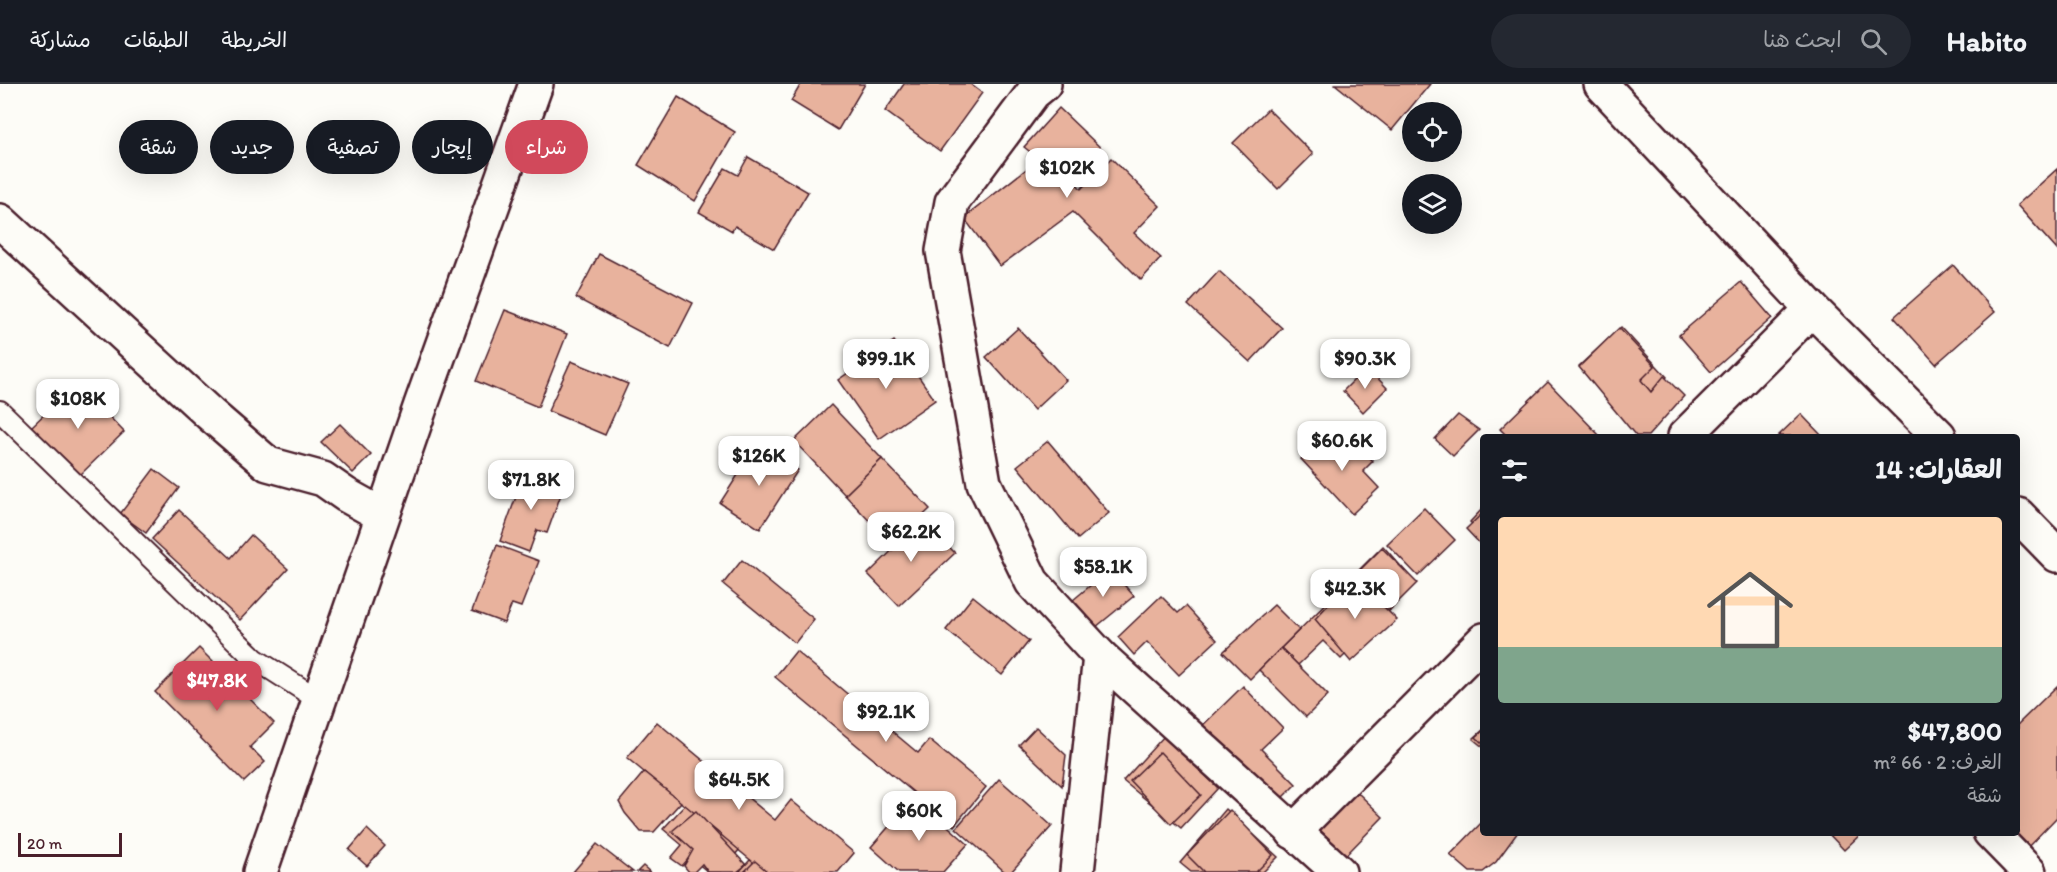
<!DOCTYPE html>
<html lang="ar">
<meta charset="utf-8">
<style>
:root{--surface:#171b24;--page:#242831;--text:#f1f3f6;--muted:#9ea1a6;--line:#363941;--accent:#d1495b}
body{margin:0;font-family:Itim,"Playpen Sans Arabic",sans-serif;background:var(--page);color:var(--text);direction:rtl;height:100vh;display:flex;flex-direction:column;font-size:22px;white-space:nowrap}
*{box-sizing:border-box;margin:0}
p{font-size:20px;color:var(--muted)}
.icon{flex:none;width:33px;height:33px;fill:none;stroke:currentColor;stroke-width:2;stroke-linecap:round;stroke-linejoin:round}
.map{position:relative;flex:1;overflow:hidden;direction:ltr}
.sheet{position:absolute;left:1480px;top:350px;width:540px;height:402px;display:flex;flex-direction:column;background:var(--surface);border-radius:6px;box-shadow:0 6px 24px #0002;direction:rtl}
.sheet>*{flex:none}
.banner{position:absolute;left:18px;top:36px;width:570px;height:54px;direction:rtl;display:flex;gap:12px}
.fabs{position:absolute;left:1402px;top:18px;display:grid;gap:12px}
.fabs a{display:grid;place-items:center;width:60px;height:60px;border-radius:50%;background:var(--surface);box-shadow:0 6px 24px #0002;font-size:30px}
.scale{position:absolute;left:18px;bottom:15px;width:104px;box-sizing:border-box;padding-left:6px;border:3px solid #4a1f2b;border-top:0;font-size:16px;line-height:21px;white-space:nowrap;color:#4a1f2b;-webkit-text-stroke:4px #fdfcf7;paint-order:stroke}
.price{position:absolute;translate:-50% -51px;padding:0 14px;border-radius:12px;background:#fff;color:#222;font-size:20px;line-height:39px;filter:drop-shadow(0 2px 3px #0008)}
.price::after{content:'';position:absolute;left:50%;top:36px;width:18px;height:14px;margin-left:-9px;background:inherit;clip-path:polygon(0 0,100% 0,50% 100%)}
.price.on{background:var(--accent);color:#fff}
ul{padding:0;list-style:none}
li{display:grid;align-content:center;gap:12px;height:318px;padding:0 18px}
li+li{border-top:2px solid var(--line)}
li span{display:grid;place-items:center;height:186px;border-radius:6px;color:#555}
li>.icon{margin-inline-start:auto}
span .icon{width:108px;height:108px;fill:#fffc;stroke-width:1}
li b{font-size:26px}
h2{display:flex;justify-content:space-between;align-items:center;height:72px;padding:0 18px;font-size:26px}
.pill{padding:0 21px;border-radius:27px;background:var(--surface);box-shadow:0 6px 24px #0002;font-size:21px;line-height:54px}
.pill.on{background:var(--accent);color:#fff}
header{display:flex;align-items:center;gap:36px;box-sizing:border-box;height:84px;padding:0 30px;background:var(--surface);border-bottom:2px solid var(--line)}
header strong{font-size:28px}
nav{display:flex;gap:33px;margin-inline-start:auto;font-size:21px}
.search{width:420px;height:54px;background:var(--page);display:flex;align-items:center;gap:15px;box-sizing:border-box;padding:0 21px;border-radius:33px;color:var(--muted);font-size:22px}
.map>svg:first-child{display:block}
</style>
<header>
<strong>Habito</strong>
<div class="search"><svg class="icon" aria-label="search" viewBox="0 0 24 24"><circle cx="10" cy="10" r="6"/><path d="M15 15l6 6"/></svg>ابحث هنا</div>
<nav><a>الخريطة</a><a>الطبقات</a><a>مشاركة</a></nav>
</header>
<div class="map">
<svg width="2057" height="788" viewBox="0 0 2057 788">
<rect width="100%" height="100%" fill="#fdfcf7"/>
<filter id="ink" filterUnits="userSpaceOnUse"><feTurbulence type="fractalNoise" baseFrequency=".0167" numOctaves="2"/><feDisplacementMap in="SourceGraphic" scale="12" xChannelSelector="R" yChannelSelector="G"/><feConvolveMatrix kernelMatrix="1 2 1 2 8 2 1 2 1" color-interpolation-filters="sRGB"/></filter>
<g filter="url(#ink)">
<!-- building -->
<g fill="#e8b29d" stroke="#4a1f2b" stroke-width="1.5">
<polygon points="801,0 865,0 838,46 791,17"/>
<polygon points="904,0 970,0 982,9 940,67 885,27"/>
<polygon points="1335,0 1430,0 1392,46"/>
<polygon points="678,13 735,48 695,117 638,81"/>
<polygon points="1059,24 1106,69 1076,99 1081,105 1111,74 1160,122 1134,149 1161,174 1141,196 1073,128 1000,182 964,134 1039,75 1024,63"/>
<polygon points="1268,25 1313,70 1278,105 1233,59"/>
<polygon points="748,73 808,108 774,165 735,142 732,147 699,128 725,84 738,91"/>
<polygon points="2057,85 2057,166 2017,121"/>
<polygon points="599,170 693,219 670,264 576,214"/>
<polygon points="1953,181 1995,228 1936,280 1894,233"/>
<polygon points="1219,187 1282,244 1250,278 1188,221"/>
<polygon points="1741,198 1772,234 1711,288 1679,251"/>
<polygon points="505,226 567,250 538,323 476,297"/>
<polygon points="1621,243 1667,293 1625,331 1579,282"/>
<polygon points="1018,244 1066,296 1034,326 986,273"/>
<polygon points="1619,244 1655,282 1641,296 1651,308 1664,292 1684,312 1648,352 1636,352 1579,283"/>
<polygon points="894,257 935,316 879,355 838,296"/>
<polygon points="571,277 628,300 605,351 548,327"/>
<polygon points="1367,283 1387,304 1363,328 1343,307"/>
<polygon points="1548,298 1600,352 1507,352 1500,345"/>
<polygon points="77,299 124,348 78,393 31,343"/>
<polygon points="831,321 882,375 845,411 794,357"/>
<polygon points="1801,330 1822,352 1778,352"/>
<polygon points="1458,331 1479,346 1453,372 1435,355"/>
<polygon points="340,340 371,371 353,389 321,358"/>
<polygon points="1328,350 1343,366 1353,356 1373,377 1363,387 1379,404 1352,430 1301,375"/>
<polygon points="1048,357 1109,429 1078,455 1017,382"/>
<polygon points="757,361 798,386 760,445 720,419"/>
<polygon points="882,375 930,425 892,461 845,411"/>
<polygon points="154,385 179,404 146,449 120,430"/>
<polygon points="525,388 564,402 547,449 537,446 529,468 500,457"/>
<polygon points="1484,423 1484,452 1470,438"/>
<polygon points="1424,424 1455,456 1418,492 1387,460"/>
<polygon points="179,426 231,474 251,451 288,485 240,536 152,455"/>
<polygon points="1484,428 1484,464 1466,445"/>
<polygon points="923,436 955,469 899,522 868,490"/>
<polygon points="497,461 539,477 521,523 512,520 504,539 472,527"/>
<polygon points="1383,462 1414,497 1389,521 1359,486"/>
<polygon points="1382,464 1417,499 1390,526 1355,491"/>
<polygon points="742,476 814,535 795,559 723,500"/>
<polygon points="1110,485 1134,512 1096,543 1073,516"/>
<polygon points="1355,491 1390,526 1341,575 1323,557 1298,581 1281,564"/>
<polygon points="1354,493 1397,536 1351,578 1315,535"/>
<polygon points="973,512 1029,557 1002,591 946,546"/>
<polygon points="1161,512 1178,529 1186,522 1217,556 1179,591 1147,558 1134,571 1118,553"/>
<polygon points="1274,521 1299,546 1250,595 1223,568"/>
<polygon points="199,564 274,639 250,663 265,678 244,698 155,608"/>
<polygon points="1281,564 1328,611 1306,633 1259,586"/>
<polygon points="796,567 918,669 929,656 986,703 954,742 775,593"/>
<polygon points="1243,602 1283,644 1261,665 1296,700 1274,722 1199,645"/>
<polygon points="2057,602 2057,733 2025,766 2010,748 2018,748 2018,640"/>
<polygon points="657,638 775,736 791,716 854,769 838,788 765,788 627,674"/>
<polygon points="1036,643 1066,671 1062,702 1019,661"/>
<polygon points="1484,645 1484,664 1473,655"/>
<polygon points="1484,646 1484,661 1476,653"/>
<polygon points="1165,651 1218,704 1181,744 1123,697"/>
<polygon points="1160,668 1201,711 1171,740 1130,697"/>
<polygon points="644,688 681,718 654,748 641,748 625,729 619,718"/>
<polygon points="999,695 1052,742 1011,788 1005,788 956,744"/>
<polygon points="1357,708 1383,733 1346,771 1320,746"/>
<polygon points="915,713 968,760 943,788 899,788 871,763"/>
<polygon points="685,721 739,766 721,788 708,788 690,773 682,782 671,774 682,761 663,745"/>
<polygon points="1226,725 1278,773 1263,788 1191,788 1180,779"/>
<polygon points="1230,726 1273,771 1256,788 1204,788 1187,771"/>
<polygon points="696,727 746,781 737,788 708,788 702,780 694,788 689,788 684,782 693,766 672,747"/>
<polygon points="1484,736 1484,748 1518,748 1496,778 1483,788 1470,788 1450,771"/>
<polygon points="367,745 385,762 367,782 349,766"/>
<polygon points="1827,748 1863,748 1844,766"/>
<polygon points="597,760 633,788 573,788"/>
<polygon points="750,776 765,788 739,788"/>
<polygon points="755,777 768,788 744,788"/>
<polygon points="643,782 650,788 637,788"/>
</g>
<g fill="none" stroke-linecap="round" stroke-linejoin="round">
<!-- service casing -->
<g stroke="#4a1f2b" stroke-width="24">
<polyline id="service" points="0,327 255,575 319,616"/>
</g>
<!-- minor casing -->
<g stroke="#4a1f2b" stroke-width="38">
<g id="minor">
<polyline points="1044,0 1033,9 952,118 943,167 984,399 1032,498 1100,572 1339,788"/>
<polyline points="1601,0 1812,225 1939,352"/>
<polyline points="0,137 210,330 268,380 323,395 346,411 382,431"/>
<polyline points="1685,352 1812,225"/>
<polyline points="2018,431 2057,471"/>
<polyline points="1293,748 1484,556"/>
<polyline points="1990,748 2029,788"/>
<polyline points="1077,788 1100,572"/>
</g>
</g>
<!-- tertiary casing -->
<g stroke="#4a1f2b" stroke-width="38">
<polyline id="tertiary" points="260,788 421,321 536,0"/>
</g>
<!-- service -->
<use href="#service" stroke="#fdfcf7" stroke-width="20"/>
<!-- minor -->
<use href="#minor" stroke="#fdfcf7" stroke-width="33"/>
<!-- tertiary -->
<use href="#tertiary" stroke="#fdfcf7" stroke-width="33"/>
</g>
</g>
</svg>
<div class="fabs">
<a><svg class="icon" aria-label="locate" viewBox="0 0 24 24"><circle cx="12" cy="12" r="6"/><path d="M12 2v4M12 18v4M2 12h4M18 12h4"/></svg></a>
<a><svg class="icon" aria-label="layers" viewBox="0 0 24 24"><path d="M12 4l9 5-9 5-9-5zM3 14l9 5 9-5"/></svg></a>
</div>
<div class="scale">20 m</div>
<b class="price" style="left:1067px;top:115px">$102K</b>
<b class="price" style="left:886px;top:306px">$99.1K</b>
<b class="price" style="left:1365px;top:306px">$90.3K</b>
<b class="price" style="left:78px;top:346px">$108K</b>
<b class="price" style="left:1342px;top:388px">$60.6K</b>
<b class="price" style="left:759px;top:403px">$126K</b>
<b class="price" style="left:531px;top:427px">$71.8K</b>
<b class="price" style="left:911px;top:479px">$62.2K</b>
<b class="price" style="left:1103px;top:514px">$58.1K</b>
<b class="price" style="left:1355px;top:536px">$42.3K</b>
<b class="price on" style="left:217px;top:628px">$47.8K</b>
<b class="price" style="left:886px;top:659px">$92.1K</b>
<b class="price" style="left:739px;top:727px">$64.5K</b>
<b class="price" style="left:919px;top:758px">$60K</b>
<div class="banner">
<a class="pill on">شراء</a>
<a class="pill">إيجار</a>
<a class="pill">تصفية</a>
<a class="pill">جديد</a>
<a class="pill">شقة</a>
</div>
<section class="sheet">
<h2>العقارات: 14<svg class="icon" aria-label="filters" viewBox="0 0 24 24"><path d="M4 7h16M4 17h16"/><circle cx="9" cy="7" r="2"/><circle cx="15" cy="17" r="2"/></svg></h2>
<ul>
<li><span style="background:linear-gradient(#ffd9b3 70%,#7fa58c 0)"><svg class="icon" aria-label="home" viewBox="0 0 24 24"><path d="M3 11l9-7 9 7M6 9v11h12V9"/></svg></span><div><b>$47,800</b><p>الغرف: 2 · 66 m²</p><p>شقة</p></div></li>
</ul>
</section>
</div>
